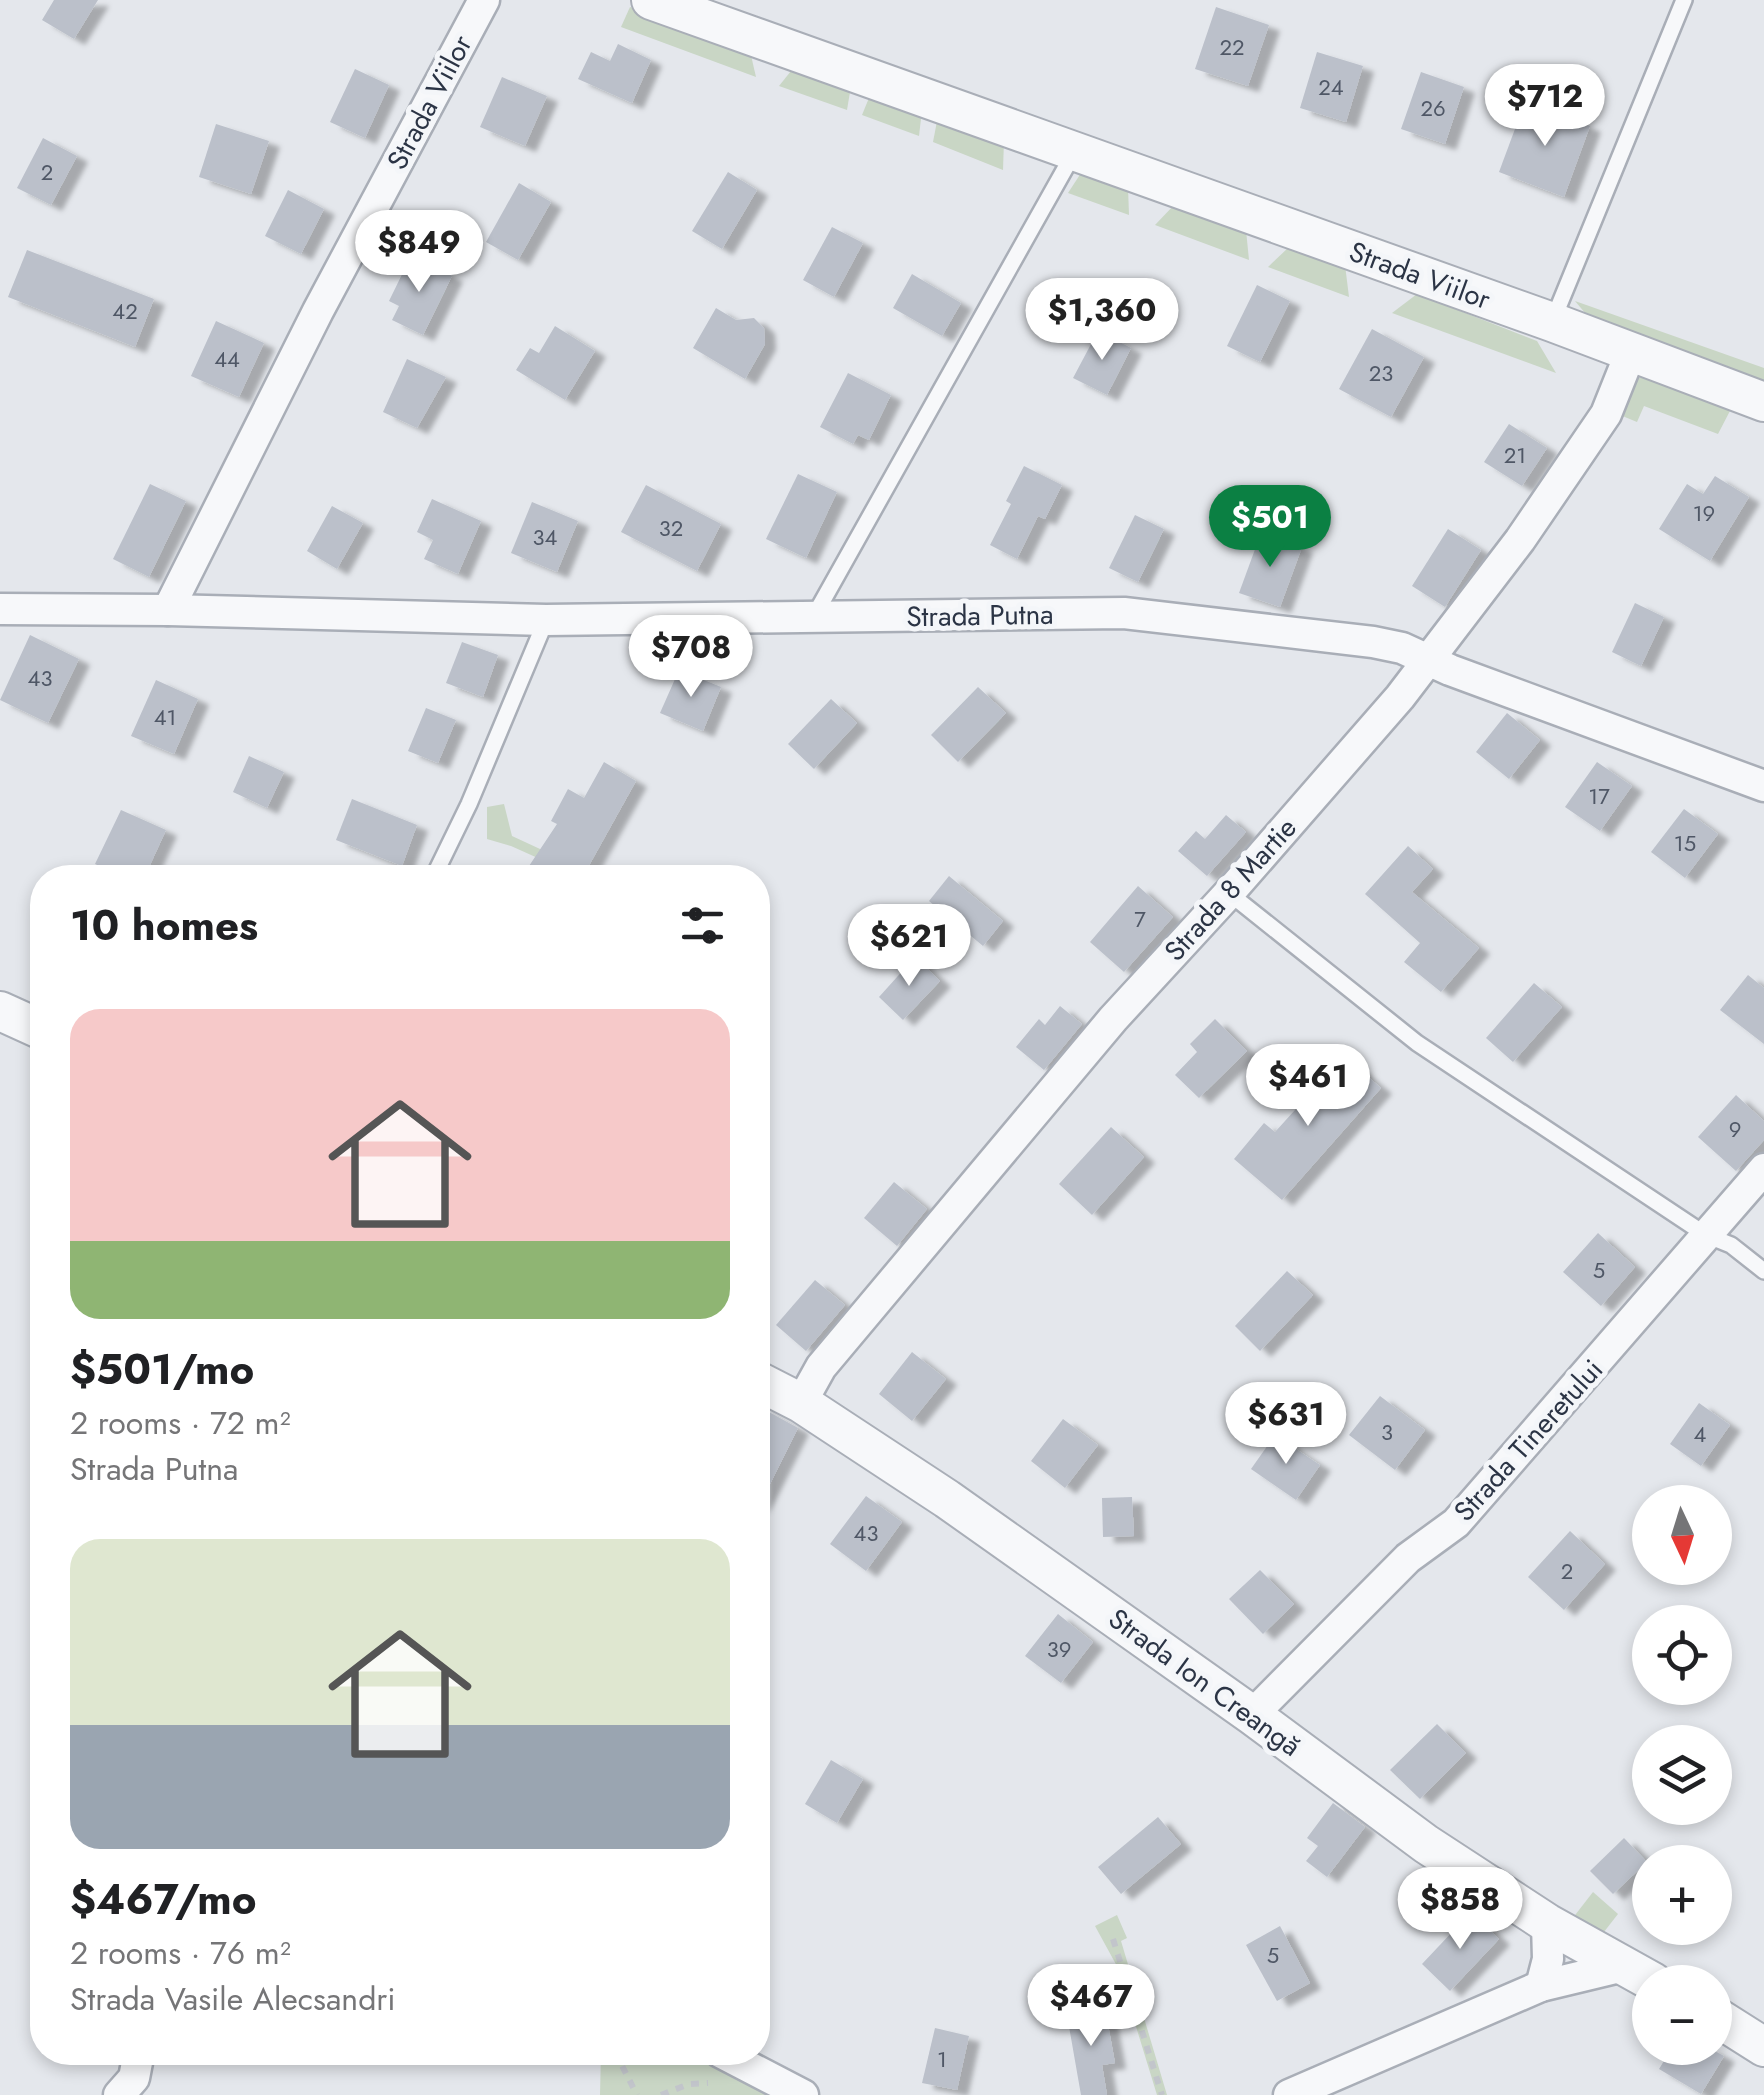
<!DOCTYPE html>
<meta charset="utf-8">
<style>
:root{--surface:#fff;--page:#f2f2f2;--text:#202124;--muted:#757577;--accent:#0b8043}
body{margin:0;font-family:Jost,sans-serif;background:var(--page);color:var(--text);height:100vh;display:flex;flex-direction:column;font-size:38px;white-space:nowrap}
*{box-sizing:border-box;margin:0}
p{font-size:32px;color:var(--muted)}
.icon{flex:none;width:55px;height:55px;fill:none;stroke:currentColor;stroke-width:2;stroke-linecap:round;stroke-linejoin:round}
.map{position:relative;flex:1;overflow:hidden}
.sheet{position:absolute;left:30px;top:865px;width:740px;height:1200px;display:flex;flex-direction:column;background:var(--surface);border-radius:40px;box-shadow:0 5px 15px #0003}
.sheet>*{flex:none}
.needle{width:65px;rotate:176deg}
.controls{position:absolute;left:1632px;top:1485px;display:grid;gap:20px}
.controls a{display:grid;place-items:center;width:100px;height:100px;border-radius:50%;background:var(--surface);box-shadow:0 5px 15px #0003;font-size:50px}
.price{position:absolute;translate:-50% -85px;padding:0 22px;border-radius:35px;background:#fff;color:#222;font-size:32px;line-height:65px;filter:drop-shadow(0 2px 5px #0008)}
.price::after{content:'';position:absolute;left:50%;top:60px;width:30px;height:22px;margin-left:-15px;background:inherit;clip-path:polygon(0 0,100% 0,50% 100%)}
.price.current{background:var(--accent);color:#fff}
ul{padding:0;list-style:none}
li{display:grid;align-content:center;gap:20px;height:530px;padding:0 40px}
li span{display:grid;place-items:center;height:310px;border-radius:30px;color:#555}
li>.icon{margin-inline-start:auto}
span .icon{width:180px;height:180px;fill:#fffc;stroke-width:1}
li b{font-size:42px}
h2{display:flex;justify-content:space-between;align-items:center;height:120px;padding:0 40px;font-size:42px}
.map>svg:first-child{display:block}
</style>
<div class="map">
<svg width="1764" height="2095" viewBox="0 0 1764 2095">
<defs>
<filter id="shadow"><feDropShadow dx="11" dy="6" stdDeviation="2.5" flood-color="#0004"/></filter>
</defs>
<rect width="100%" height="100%" fill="#e4e7ec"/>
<!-- green -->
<g fill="#c9d6c5">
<polygon points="630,7 750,51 756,77 621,27"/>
<polygon points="795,66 851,86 847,110 779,86"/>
<polygon points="871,93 922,110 919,136 862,115"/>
<polygon points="938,116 1004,140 1003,170 933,142"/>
<polygon points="1083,170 1128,187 1129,215 1068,193"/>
<polygon points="1176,203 1246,230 1249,260 1155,225"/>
<polygon points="1290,246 1345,265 1349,297 1268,267"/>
<polygon points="1417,294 1537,341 1556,373 1392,313"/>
<polygon points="1575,301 1764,368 1764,382 1591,320"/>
<polygon points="1647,377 1732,407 1718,434 1644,406 1637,422 1620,415 1636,378"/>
<polygon points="504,804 512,836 594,874 591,877 580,877 511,846 487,839 487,807"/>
<polygon points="1593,1892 1618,1914 1600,1937 1572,1919"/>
<polygon points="1117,1915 1127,1938 1121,1941 1167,2095 1157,2095 1118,1968 1095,1926"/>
<polygon points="601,2052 701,2053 778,2095 600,2095"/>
</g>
<!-- building -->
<g fill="#bbc0ca" filter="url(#shadow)">
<polygon points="54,0 98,0 74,39 42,20"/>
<polygon points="1216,7 1269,25 1248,86 1195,69"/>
<polygon points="618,44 651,60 632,103 578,79 591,52 610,61"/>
<polygon points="1317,52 1363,66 1346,122 1300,108"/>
<polygon points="355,69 389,85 365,138 330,122"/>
<polygon points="1421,72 1464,87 1445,144 1401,129"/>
<polygon points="502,77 547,96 525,146 480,127"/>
<polygon points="1525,102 1590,126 1564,197 1499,172"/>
<polygon points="216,124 269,141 251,194 199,177"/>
<polygon points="43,138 77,156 51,205 17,188"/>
<polygon points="728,172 757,190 722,249 692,231"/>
<polygon points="519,183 551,202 518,260 486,242"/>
<polygon points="288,190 324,209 301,254 265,236"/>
<polygon points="832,227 863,243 834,297 803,280"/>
<polygon points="27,250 154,299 135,347 8,297"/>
<polygon points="411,256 452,276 423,335 392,320 399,306 389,301"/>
<polygon points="912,274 961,303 942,336 893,308"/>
<polygon points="1257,285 1290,301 1260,362 1227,346"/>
<polygon points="716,308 736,320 754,318 764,328 765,344 745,379 693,348"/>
<polygon points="216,321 264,343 239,397 191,376"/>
<polygon points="555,326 595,351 565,400 516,370 530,348 539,353"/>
<polygon points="1372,329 1424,357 1391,417 1339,389"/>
<polygon points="1098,331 1131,348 1107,395 1073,378"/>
<polygon points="407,359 446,377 417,428 383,412"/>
<polygon points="848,373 891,395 869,440 858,435 853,444 820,427"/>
<polygon points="1509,424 1547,448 1522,486 1484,462"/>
<polygon points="1024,466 1062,485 1045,519 1038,516 1017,559 990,545 1011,504 1006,501"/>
<polygon points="798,474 837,492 806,558 766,539"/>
<polygon points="1715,476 1749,497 1710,561 1659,529 1687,484 1703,494"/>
<polygon points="150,484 186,501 149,577 113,559"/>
<polygon points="646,485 721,524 697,571 621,532"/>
<polygon points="432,499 481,521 458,574 424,559 433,540 417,532"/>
<polygon points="532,502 578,521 557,572 511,553"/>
<polygon points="332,506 363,523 337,569 307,551"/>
<polygon points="1135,515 1164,529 1138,582 1109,568"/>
<polygon points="1448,529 1481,550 1445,607 1412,586"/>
<polygon points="1261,533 1302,547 1280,607 1239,593"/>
<polygon points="1635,603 1664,617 1641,666 1612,652"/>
<polygon points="30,635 79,659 48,723 0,700"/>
<polygon points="462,642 498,655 483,697 446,683"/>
<polygon points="679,670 721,687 703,731 660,713"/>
<polygon points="156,680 198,699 174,754 131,736"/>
<polygon points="978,687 1006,713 958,762 931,735"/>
<polygon points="831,699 857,723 814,769 788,744"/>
<polygon points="426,708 456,720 438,763 408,751"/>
<polygon points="1507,713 1540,740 1509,779 1476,752"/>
<polygon points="249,756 284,772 267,808 233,792"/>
<polygon points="604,762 636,781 582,878 521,878 557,824 551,821 568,789 584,798"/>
<polygon points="1597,762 1632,786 1600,831 1565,807"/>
<polygon points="352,799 417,825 402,866 336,840"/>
<polygon points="1684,809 1718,834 1685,878 1651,852"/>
<polygon points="121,810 166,830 144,878 125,878 95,864"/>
<polygon points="1226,815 1246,832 1207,876 1178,851 1196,831 1205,839"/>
<polygon points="1408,846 1433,869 1412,892 1479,948 1441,992 1404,962 1420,943 1365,894"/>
<polygon points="949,876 1003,921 983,946 929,901"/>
<polygon points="1138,886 1173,917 1124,972 1090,942"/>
<polygon points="915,957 940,981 903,1020 879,997"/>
<polygon points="1748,975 1764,988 1764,1044 1720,1010"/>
<polygon points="1534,983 1562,1007 1513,1062 1486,1038"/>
<polygon points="1060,1006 1082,1024 1044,1070 1016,1047 1039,1019 1045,1025"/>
<polygon points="1215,1019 1247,1051 1199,1098 1175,1075 1197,1052 1190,1044"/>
<polygon points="1344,1056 1381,1088 1282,1200 1234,1159 1264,1123 1275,1132"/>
<polygon points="1736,1095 1764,1121 1764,1140 1736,1171 1698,1137"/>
<polygon points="1111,1127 1144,1157 1092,1215 1059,1184"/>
<polygon points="894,1182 927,1209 897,1246 864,1218"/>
<polygon points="1598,1233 1635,1267 1601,1306 1563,1272"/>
<polygon points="1287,1271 1313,1295 1260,1351 1235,1326"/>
<polygon points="815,1280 845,1305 806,1351 776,1325"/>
<polygon points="912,1352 946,1379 912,1421 879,1394"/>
<polygon points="1380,1396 1425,1430 1395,1470 1349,1435"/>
<polygon points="1699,1403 1730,1425 1701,1466 1670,1444"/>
<polygon points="758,1406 798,1428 758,1508"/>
<polygon points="1063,1419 1098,1445 1065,1488 1031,1461"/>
<polygon points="1275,1435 1320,1465 1296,1500 1251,1469"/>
<polygon points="866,1496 902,1522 866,1571 830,1544"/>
<polygon points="1132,1497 1134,1536 1103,1537 1102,1498"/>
<polygon points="1570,1531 1605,1564 1564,1610 1528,1577"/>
<polygon points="1260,1570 1294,1604 1263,1634 1229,1599"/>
<polygon points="1058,1614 1093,1642 1061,1683 1025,1656"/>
<polygon points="1437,1724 1466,1753 1420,1799 1390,1770"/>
<polygon points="831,1760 863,1779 837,1823 805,1804"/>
<polygon points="1333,1803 1365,1827 1327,1877 1306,1861 1318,1846 1307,1838"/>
<polygon points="1158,1817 1181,1844 1121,1894 1098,1867"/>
<polygon points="1624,1838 1647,1862 1613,1894 1590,1871"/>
<polygon points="1471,1912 1499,1939 1450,1991 1422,1964"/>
<polygon points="1280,1926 1310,1983 1277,2001 1246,1945"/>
<polygon points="1105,2008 1115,2063 1102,2065 1107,2095 1081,2095 1067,2015"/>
<polygon points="935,2028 969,2036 957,2090 922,2083"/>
<polygon points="1672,2048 1709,2048 1724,2056 1701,2094 1659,2069"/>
</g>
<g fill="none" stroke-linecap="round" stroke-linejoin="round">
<!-- service casing -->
<g stroke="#a9aeb7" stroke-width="20">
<g id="service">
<polyline points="1553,320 1684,0"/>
<polyline points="813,618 1075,151"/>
<polyline points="433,878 469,804 546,620"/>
<polyline points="1229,893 1417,1043 1706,1235 1731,1245 1764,1271"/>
</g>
</g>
<!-- minor casing -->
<g stroke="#a9aeb7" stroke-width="35">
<g id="minor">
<polyline points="0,609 168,610 546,620 1124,613 1373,642 1402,648 1450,670 1764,786"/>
<polyline points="168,610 318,311 484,0"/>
<polyline points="801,1403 821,1367 1113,1019 1229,893 1400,697 1520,540 1606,414 1630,354"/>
<polyline points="1252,1715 1408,1558 1456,1523 1764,1169"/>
<polyline points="1541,1986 1548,1959 1547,1923"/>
<polyline points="720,2052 803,2095"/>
<polyline points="119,2095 134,2078 139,2052"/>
<polyline points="1289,2095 1541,1986 1624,1966"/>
</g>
</g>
<!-- tertiary casing -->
<g stroke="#a9aeb7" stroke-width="42">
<g id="tertiary">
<polyline points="651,0 1552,322 1764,402"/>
<polyline points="0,1011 42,1030"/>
<polyline points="758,1381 801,1403 947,1499 1252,1715 1426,1844 1547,1923 1653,1982"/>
<polyline points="1715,2016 1764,2047"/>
</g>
</g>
<!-- path -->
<g stroke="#c2c5cb" stroke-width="6" stroke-dasharray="8 8" stroke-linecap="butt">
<polyline points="1113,1939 1162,2095"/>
<polyline points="615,2052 637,2095"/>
<polyline points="661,2095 689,2084 708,2083"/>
</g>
<!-- service -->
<use href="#service" stroke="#f7f8fa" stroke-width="15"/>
<!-- minor -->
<use href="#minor" stroke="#f7f8fa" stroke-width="30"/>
<!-- tertiary -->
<use href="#tertiary" stroke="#f7f8fa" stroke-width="38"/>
</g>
<g text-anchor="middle" stroke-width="10" stroke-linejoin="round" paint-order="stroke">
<!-- number labels -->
<g font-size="22" fill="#4f5766">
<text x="1232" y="55">22</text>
<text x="1331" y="95">24</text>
<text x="1433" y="116">26</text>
<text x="47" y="180">2</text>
<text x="125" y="319">42</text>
<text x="227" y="367">44</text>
<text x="1381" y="381">23</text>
<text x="1515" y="463">21</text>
<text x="1704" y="521">19</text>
<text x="671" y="536">32</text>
<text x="545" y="545">34</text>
<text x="40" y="686">43</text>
<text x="165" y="725">41</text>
<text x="1599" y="804">17</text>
<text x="1685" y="851">15</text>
<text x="1140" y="927">7</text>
<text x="1735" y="1137">9</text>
<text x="1599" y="1278">5</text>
<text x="1387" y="1440">3</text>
<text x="1700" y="1442">4</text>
<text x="866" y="1541">43</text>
<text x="1567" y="1579">2</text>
<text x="1059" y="1657">39</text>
<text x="1273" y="1963">5</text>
<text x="942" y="2067">1</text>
</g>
<!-- street labels -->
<g font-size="28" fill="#2b3445" stroke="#f4f6f9">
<text transform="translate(429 102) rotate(-62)" y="10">Strada Viilor</text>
<text transform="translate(1420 275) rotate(20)" y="10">Strada Viilor</text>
<text transform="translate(980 615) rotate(-1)" y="10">Strada Putna</text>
<text transform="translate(1230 889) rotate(-48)" y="10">Strada 8 Martie</text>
<text transform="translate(1528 1440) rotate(-48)" y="10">Strada Tineretului</text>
<text transform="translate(1205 1682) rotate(36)" y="10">Strada Ion Creangă</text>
</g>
</g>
</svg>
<div class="controls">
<a><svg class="needle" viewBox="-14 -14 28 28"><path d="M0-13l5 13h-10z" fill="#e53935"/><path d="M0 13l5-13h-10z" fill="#757577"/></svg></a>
<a><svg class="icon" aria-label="locate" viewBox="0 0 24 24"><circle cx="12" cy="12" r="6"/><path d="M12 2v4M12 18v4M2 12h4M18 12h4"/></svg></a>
<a><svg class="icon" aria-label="layers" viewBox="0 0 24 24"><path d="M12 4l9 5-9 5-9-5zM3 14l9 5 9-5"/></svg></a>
<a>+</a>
<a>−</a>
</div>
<b class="price" style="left:1545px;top:149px">$712</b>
<b class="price" style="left:419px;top:295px">$849</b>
<b class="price" style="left:1102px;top:363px">$1,360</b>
<b class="price current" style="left:1270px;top:570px">$501</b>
<b class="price" style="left:691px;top:700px">$708</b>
<b class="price" style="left:909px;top:989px">$621</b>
<b class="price" style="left:1308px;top:1129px">$461</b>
<b class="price" style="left:1286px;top:1467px">$631</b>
<b class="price" style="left:1460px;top:1952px">$858</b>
<b class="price" style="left:1091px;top:2049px">$467</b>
<section class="sheet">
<h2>10 homes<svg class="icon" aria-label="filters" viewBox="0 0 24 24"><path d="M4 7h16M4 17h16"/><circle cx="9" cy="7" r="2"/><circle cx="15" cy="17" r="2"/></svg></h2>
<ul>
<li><span style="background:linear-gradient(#f6c9c9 75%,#8fb573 0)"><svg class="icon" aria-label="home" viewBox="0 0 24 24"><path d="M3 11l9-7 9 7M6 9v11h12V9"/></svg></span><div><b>$501/mo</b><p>2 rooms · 72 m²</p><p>Strada Putna</p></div></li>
<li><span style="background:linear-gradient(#dfe7d0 60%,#9aa5b1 0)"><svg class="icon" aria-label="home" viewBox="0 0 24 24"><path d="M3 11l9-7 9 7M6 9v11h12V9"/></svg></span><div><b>$467/mo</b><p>2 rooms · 76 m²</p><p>Strada Vasile Alecsandri</p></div></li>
</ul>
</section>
</div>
